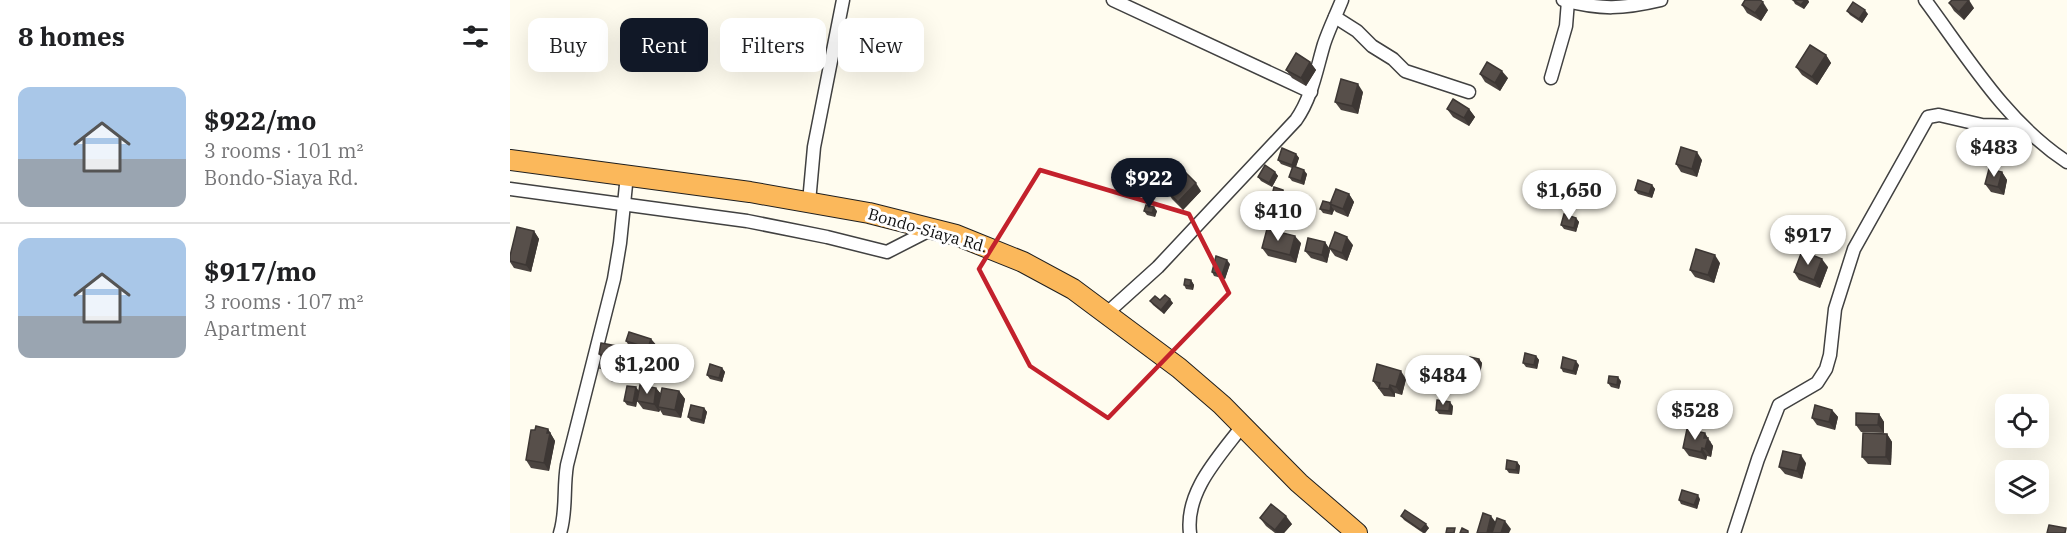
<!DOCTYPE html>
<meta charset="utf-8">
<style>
:root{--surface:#fff;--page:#f2f2f2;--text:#202124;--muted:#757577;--line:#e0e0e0;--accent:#111827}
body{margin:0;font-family:"IBM Plex Serif",serif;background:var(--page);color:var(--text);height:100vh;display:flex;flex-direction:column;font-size:22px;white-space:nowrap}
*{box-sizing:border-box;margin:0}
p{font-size:20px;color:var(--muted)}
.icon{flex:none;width:33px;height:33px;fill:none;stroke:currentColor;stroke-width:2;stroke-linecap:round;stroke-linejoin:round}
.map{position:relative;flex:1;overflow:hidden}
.panel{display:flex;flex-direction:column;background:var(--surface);width:510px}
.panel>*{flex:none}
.guide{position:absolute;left:18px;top:18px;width:570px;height:54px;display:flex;gap:12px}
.controls{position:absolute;left:1485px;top:394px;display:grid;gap:12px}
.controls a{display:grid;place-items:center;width:54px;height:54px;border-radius:12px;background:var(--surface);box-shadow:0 6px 24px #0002;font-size:30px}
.price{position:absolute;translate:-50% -51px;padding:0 14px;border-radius:21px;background:#fff;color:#222;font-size:20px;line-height:39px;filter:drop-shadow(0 2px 3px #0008)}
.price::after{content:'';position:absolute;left:50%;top:36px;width:18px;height:14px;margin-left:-9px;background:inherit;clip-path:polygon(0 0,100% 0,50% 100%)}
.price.active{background:var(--accent);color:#fff}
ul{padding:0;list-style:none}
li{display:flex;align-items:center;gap:18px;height:150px;padding:0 18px}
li+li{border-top:2px solid var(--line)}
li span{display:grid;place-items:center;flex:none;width:168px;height:120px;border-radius:12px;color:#555}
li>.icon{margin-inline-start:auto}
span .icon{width:72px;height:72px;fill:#fffc;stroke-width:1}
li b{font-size:26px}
h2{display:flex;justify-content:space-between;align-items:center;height:72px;padding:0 18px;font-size:26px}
.tag{padding:0 21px;border-radius:12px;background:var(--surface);box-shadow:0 6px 24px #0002;font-size:21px;line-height:54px}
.tag.active{background:var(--accent);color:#fff}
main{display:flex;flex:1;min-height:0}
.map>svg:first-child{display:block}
</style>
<main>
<section class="panel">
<h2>8 homes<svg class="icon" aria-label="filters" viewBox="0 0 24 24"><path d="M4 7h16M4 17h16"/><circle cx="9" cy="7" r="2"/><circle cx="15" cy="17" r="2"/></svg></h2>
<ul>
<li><span style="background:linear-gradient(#a9c7e8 60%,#9aa5b1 0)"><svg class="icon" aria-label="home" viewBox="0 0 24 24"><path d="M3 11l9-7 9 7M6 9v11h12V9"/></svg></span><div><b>$922/mo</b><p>3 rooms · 101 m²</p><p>Bondo-Siaya Rd.</p></div></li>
<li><span style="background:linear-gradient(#a9c7e8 65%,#9aa5b1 0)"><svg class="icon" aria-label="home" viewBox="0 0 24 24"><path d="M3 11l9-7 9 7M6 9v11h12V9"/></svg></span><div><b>$917/mo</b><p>3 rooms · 107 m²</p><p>Apartment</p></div></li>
</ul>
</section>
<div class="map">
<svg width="1557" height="533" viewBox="0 0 1557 533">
<rect width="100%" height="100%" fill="#fffcef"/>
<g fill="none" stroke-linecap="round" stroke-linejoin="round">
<!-- minor casing -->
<g stroke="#414141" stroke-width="15">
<g id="minor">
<polyline points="603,0 801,92"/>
<path d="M 1053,0 C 1091,10 1113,9 1151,0"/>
<path d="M 1415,0 C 1458,58 1496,122 1557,162"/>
<polyline points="825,17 847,31 862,46 883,59 895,71 959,92"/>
<polyline points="1041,78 1056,26 1058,1"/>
<polyline points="0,189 237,221 317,237 377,252 422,229"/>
<polyline points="299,202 304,147 333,0"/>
<path d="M 597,313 L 648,267 L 786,120 C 802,97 806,71 814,44 C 819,29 826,15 832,0"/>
<path d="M 50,533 C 57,511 53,488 57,465 L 104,279 L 110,243 L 117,175"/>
<path d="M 680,533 C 675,491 709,457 733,425"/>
<polyline points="1224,533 1248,459 1269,405 1307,383 1316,369 1320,355 1325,309 1344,249 1418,117 1429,115 1472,125 1512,126"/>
</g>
</g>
<!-- trunk casing -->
<g stroke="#1f1f1f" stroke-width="22">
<polyline id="trunk" points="0,160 240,192 359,213 446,235 513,262 563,289 669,368 712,405 789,483 847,533"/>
</g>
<!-- minor -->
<use href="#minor" stroke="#fff" stroke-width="12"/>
<!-- trunk -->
<use href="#trunk" stroke="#fbb85b" stroke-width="20"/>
</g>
<!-- wall -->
<g fill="#4b4440">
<polygon points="1283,0 1298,0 1299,2 1294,9 1285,4"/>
<polygon points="1439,3 1464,8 1454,20 1444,11"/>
<polygon points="1232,5 1258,10 1251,21 1237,13"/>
<polygon points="1337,11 1358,14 1352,23 1340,15"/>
<polygon points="1316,55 1321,63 1307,85 1292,75 1286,67"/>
<polygon points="800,62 806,70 796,86 782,78 776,70"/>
<polygon points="970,74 998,78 990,91 975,82"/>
<polygon points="853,92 848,114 831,110 825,102"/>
<polygon points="937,109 959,109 965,117 959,126 943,117"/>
<polygon points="786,154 789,158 786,167 797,174 794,185 782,181 779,177 782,168 771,164 768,160"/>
<polygon points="1192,160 1187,177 1171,172 1166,164"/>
<polygon points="765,172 768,176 762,187 751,181 748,177"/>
<polygon points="1492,172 1497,180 1494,195 1481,192 1475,184"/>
<polygon points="1142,185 1145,189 1142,198 1128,194 1125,190"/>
<polygon points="773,190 776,194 774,202 765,199 762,195"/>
<polygon points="657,191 691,191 673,210 662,199"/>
<polygon points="839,194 844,202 838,217 826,212 824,210 822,215 813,213 810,209"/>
<polygon points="634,211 647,211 645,217 637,215"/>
<polygon points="1066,218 1069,222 1066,232 1054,229 1051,225"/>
<polygon points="24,231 29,239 21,272 4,268 0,262 0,256"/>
<polygon points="1273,240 1309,241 1307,251 1279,247"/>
<polygon points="815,242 820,250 817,263 801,258 795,251"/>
<polygon points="791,243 786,263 758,256 752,248"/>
<polygon points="843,245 837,261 825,256 819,248"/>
<polygon points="1210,263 1204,283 1185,277 1180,270"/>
<polygon points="720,264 715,279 704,276 702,272"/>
<polygon points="1318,267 1310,288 1289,280 1284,272"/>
<polygon points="681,280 684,285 683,290 676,289 674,285"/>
<polygon points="650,300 663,303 654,314 643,305 640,301"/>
<polygon points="141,339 147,346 144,356 121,349 116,341"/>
<polygon points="113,347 118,355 117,361 120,367 117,381 108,379 107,382 102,382 98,376 96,376 90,368 92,359 89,354"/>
<polygon points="1026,356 1029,360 1027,369 1016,367 1013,363"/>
<polygon points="154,357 178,358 175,370 159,365"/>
<polygon points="969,359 972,363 970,375 961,373 958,369"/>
<polygon points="1069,365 1066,375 1053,372 1051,368"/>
<polygon points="212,368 215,372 212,382 200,379 197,375"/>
<polygon points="896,379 892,395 885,393 885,397 874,396 863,381"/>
<polygon points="1111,381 1109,389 1101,387 1098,383"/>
<polygon points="146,388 150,393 169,391 175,399 171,418 153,415 150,410 149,412 133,409 127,401 128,394 126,407 117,405 114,401 129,391"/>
<polygon points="943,406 942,415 929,414 926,410"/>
<polygon points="194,408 197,412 194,424 181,421 178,417"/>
<polygon points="1322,410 1328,417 1325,430 1307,425 1302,418"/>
<polygon points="1369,414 1374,422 1374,433 1351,432 1346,425"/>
<polygon points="38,429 45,441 39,471 21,468 16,460 25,430"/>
<polygon points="1377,434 1382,442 1381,465 1358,464 1352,457"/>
<polygon points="1201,441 1200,442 1203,446 1201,457 1197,456 1196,460 1179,456 1173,448"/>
<polygon points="1007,462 1010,466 1009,474 999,473 996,469"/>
<polygon points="1296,463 1292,479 1275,474 1269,467"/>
<polygon points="1190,499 1187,509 1171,504 1169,500"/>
<polygon points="891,516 919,528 915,533 913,533 894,520"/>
<polygon points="750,518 782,524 774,533 765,533 756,526"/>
</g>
<!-- shaded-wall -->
<g fill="#3d3734">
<polygon points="1295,0 1298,0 1299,2 1294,9 1291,5"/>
<polygon points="1459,0 1464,8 1454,20 1449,12"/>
<polygon points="1253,2 1258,10 1251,21 1245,13"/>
<polygon points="1355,10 1358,14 1352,23 1349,19"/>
<polygon points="1316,55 1321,63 1307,85 1302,77"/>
<polygon points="800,62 806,70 796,86 791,78"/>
<polygon points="992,71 998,78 990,91 985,83"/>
<polygon points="848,84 853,92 848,114 842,106"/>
<polygon points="959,109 965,117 959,126 954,118"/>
<polygon points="1187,152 1192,160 1187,177 1182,169"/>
<polygon points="786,154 789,158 785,169 782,165"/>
<polygon points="794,170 797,174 794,185 791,181"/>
<polygon points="765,172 768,176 762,187 759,183"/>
<polygon points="1492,172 1497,180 1494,195 1488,187"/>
<polygon points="686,183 691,191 673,210 668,202"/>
<polygon points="1142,185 1145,189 1142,198 1139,194"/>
<polygon points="773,190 776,194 774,202 771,198"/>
<polygon points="839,194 844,202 838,217 833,209"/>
<polygon points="821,206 824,210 822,215 820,211"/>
<polygon points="644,207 647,211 645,217 642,213"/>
<polygon points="1066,218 1069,222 1066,232 1064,228"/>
<polygon points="24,231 29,239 21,272 16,265"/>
<polygon points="1303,233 1309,241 1307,251 1302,244"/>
<polygon points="785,236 791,243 786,263 780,255"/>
<polygon points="837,237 843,245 837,261 832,253"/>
<polygon points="815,242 820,250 817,263 812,255"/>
<polygon points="1205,255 1210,263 1204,283 1198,275"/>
<polygon points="1312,259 1318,267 1310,288 1304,280"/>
<polygon points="717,260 720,264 715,279 712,275"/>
<polygon points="681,280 684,285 683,290 680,286"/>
<polygon points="660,299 663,303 654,314 651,310"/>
<polygon points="141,339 147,346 144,356 138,348"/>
<polygon points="113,347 118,355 117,361 120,367 117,381 112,373 110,358"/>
<polygon points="173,350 178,358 175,370 169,362"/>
<polygon points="1026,356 1029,360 1027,369 1024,365"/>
<polygon points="969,359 972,363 970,375 967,371"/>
<polygon points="1066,361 1069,365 1066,375 1063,371"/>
<polygon points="212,368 215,372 212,382 209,378"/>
<polygon points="102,371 108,379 107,382 101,375"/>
<polygon points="891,371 896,379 892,395 886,387"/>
<polygon points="1108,377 1111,381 1109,389 1107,385"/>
<polygon points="880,385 885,393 885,397 879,389"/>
<polygon points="126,387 129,391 126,407 123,403"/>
<polygon points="146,388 152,395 148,407 150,410 149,412 144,404"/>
<polygon points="169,391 175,399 171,418 165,410"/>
<polygon points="940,402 943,406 942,415 939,411"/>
<polygon points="194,408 197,412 194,424 192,420"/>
<polygon points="1322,410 1328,417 1325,430 1319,422"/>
<polygon points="1369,414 1374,422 1374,433 1368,425"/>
<polygon points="38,429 45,441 39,471 34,463"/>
<polygon points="1195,433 1203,446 1201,457 1195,449 1194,438"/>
<polygon points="1377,434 1382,442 1381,465 1376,457"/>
<polygon points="1192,448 1197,456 1196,460 1191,452"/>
<polygon points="1291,455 1296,463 1292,479 1287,471"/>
<polygon points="1007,462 1010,466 1009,474 1006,470"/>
<polygon points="1188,495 1190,499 1187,509 1184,505"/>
<polygon points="776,516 782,524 774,533 767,533 765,530"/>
<polygon points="981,516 987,524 984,533 977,533"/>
<polygon points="995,521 1001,529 999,533 991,533"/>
<polygon points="916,524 919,528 915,533 914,533 911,530"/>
</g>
<!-- building -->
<g fill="#574f4a" stroke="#3d3734" stroke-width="1.5">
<polygon points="1235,0 1250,0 1253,2 1245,13 1232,5"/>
<polygon points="1283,0 1295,0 1291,5"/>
<polygon points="1442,0 1459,0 1449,12 1439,3"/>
<polygon points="1343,2 1355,10 1349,19 1337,11"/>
<polygon points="1300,45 1316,55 1302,77 1286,67"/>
<polygon points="786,53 800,62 791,78 776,70"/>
<polygon points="977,62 992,71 985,83 970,74"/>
<polygon points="831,79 848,84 842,106 825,102"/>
<polygon points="943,99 959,109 954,118 937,109"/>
<polygon points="1171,147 1187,152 1182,169 1166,164"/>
<polygon points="772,148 786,154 782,165 768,160"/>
<polygon points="755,165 765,172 759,183 748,177"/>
<polygon points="783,166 794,170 791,181 779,177"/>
<polygon points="1479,169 1492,172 1488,187 1475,184"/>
<polygon points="675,172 686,183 668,202 657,191"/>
<polygon points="1128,180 1142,185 1139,194 1125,190"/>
<polygon points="764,187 773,190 771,198 762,195"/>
<polygon points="826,189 839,194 833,209 820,204"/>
<polygon points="813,201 821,203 820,204 821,205 820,211 810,209"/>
<polygon points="636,205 644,207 642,213 634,211"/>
<polygon points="1054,214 1066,218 1064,228 1051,225"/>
<polygon points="7,227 24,231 16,265 0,261 0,256"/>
<polygon points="757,229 785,236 780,255 752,248"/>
<polygon points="1275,229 1303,233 1302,244 1273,240"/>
<polygon points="825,232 837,237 832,253 819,248"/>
<polygon points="798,238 815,242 812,255 795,251"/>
<polygon points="1186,249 1205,255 1198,275 1180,270"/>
<polygon points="1292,251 1312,259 1304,280 1284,272"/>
<polygon points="706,256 717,260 712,275 702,272"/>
<polygon points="675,279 681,280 680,286 674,285"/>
<polygon points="655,295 660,299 651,310 640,301 645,296 650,300"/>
<polygon points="119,332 141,339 138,348 116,341"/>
<polygon points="91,343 113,347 110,358 115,359 112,373 102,371 101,375 96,374 97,369 90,368 93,355 89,354"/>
<polygon points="157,345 173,350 169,362 154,357"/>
<polygon points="1015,353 1026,356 1024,365 1013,363"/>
<polygon points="960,357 969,359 967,371 958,369"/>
<polygon points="1053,357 1066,361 1063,371 1051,368"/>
<polygon points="200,364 212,368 209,378 197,375"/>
<polygon points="867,364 891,371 886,387 880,385 879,389 869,388 870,383 863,381"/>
<polygon points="1099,376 1108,377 1107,385 1098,383"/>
<polygon points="130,385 146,388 144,404 127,401"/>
<polygon points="117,386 126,387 123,403 114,401"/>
<polygon points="152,388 169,391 165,410 148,407"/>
<polygon points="927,400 940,402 939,411 926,410"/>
<polygon points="181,405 194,408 192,420 178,417"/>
<polygon points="1305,405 1322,410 1319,422 1302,418"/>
<polygon points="1346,413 1369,414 1368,425 1346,425"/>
<polygon points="26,426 38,429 37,433 40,433 34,463 16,460 21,430 25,430"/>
<polygon points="1177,429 1195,433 1194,438 1198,438 1195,449 1192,448 1191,452 1173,448"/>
<polygon points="1353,433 1377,434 1376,457 1352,457"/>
<polygon points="1273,451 1291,455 1287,471 1269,467"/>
<polygon points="997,460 1007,462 1006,470 996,469"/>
<polygon points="1172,490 1188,495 1184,505 1169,500"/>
<polygon points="761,504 776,516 765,530 750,518"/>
<polygon points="895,510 916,524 911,530 891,516"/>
<polygon points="973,513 981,516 977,533 967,533"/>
<polygon points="987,518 995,521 991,533 982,533"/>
<polygon points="1539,525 1556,528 1555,533 1537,533"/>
<polygon points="937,528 945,528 944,533 936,533"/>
<polygon points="952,528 958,531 958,533 950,533"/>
</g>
<!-- marked area -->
<path fill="none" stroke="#c3212c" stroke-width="4.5" stroke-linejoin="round" d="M 530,170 L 679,214 L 719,293 L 598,418 L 520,366 L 469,269 Z"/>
<g text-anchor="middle" stroke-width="6" stroke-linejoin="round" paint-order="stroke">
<!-- street labels -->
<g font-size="16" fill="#0e0e0e" stroke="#fff">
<text transform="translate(418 230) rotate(16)" y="6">Bondo-Siaya Rd.</text>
</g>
</g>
</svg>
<div class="controls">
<a><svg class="icon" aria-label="locate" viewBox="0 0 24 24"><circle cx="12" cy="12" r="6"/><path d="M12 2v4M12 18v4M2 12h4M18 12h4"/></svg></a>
<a><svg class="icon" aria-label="layers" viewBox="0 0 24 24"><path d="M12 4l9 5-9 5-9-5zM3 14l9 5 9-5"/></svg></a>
</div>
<b class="price" style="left:1484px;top:178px">$483</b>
<b class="price active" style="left:639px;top:209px">$922</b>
<b class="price" style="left:1059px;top:221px">$1,650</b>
<b class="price" style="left:768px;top:242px">$410</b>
<b class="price" style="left:1298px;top:266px">$917</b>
<b class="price" style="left:137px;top:395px">$1,200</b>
<b class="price" style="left:933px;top:406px">$484</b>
<b class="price" style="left:1185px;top:441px">$528</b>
<div class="guide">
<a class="tag">Buy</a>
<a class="tag active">Rent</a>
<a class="tag">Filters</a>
<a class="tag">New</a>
</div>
</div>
</main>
